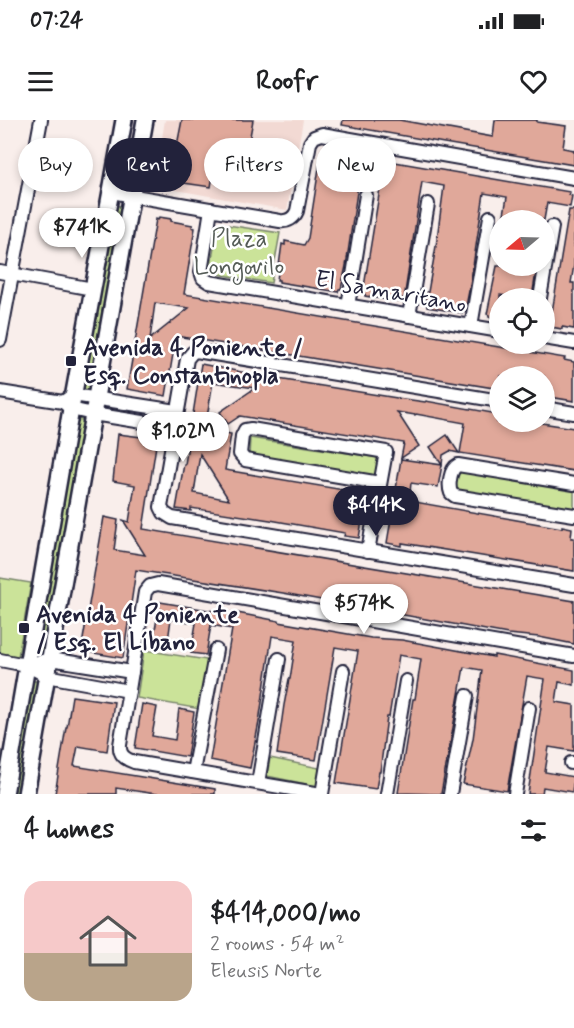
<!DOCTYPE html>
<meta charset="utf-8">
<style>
:root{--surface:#fff;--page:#f6f6f6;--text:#202124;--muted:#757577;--accent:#22223b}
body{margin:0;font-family:Mynerve,sans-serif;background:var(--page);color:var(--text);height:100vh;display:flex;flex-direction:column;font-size:22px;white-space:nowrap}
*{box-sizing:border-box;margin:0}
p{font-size:20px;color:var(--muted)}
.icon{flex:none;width:33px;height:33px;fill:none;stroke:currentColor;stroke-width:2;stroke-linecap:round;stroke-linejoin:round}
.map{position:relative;height:674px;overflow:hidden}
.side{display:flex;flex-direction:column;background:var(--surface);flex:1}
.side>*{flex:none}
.guide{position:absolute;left:18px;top:18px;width:538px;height:54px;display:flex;gap:12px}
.needle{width:39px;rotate:251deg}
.tools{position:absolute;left:489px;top:90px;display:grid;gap:12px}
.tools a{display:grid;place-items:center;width:66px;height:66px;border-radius:50%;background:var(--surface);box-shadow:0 3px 9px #0003;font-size:30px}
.price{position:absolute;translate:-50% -51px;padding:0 14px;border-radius:21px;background:#fff;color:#222;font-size:20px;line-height:39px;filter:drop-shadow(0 2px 3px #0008)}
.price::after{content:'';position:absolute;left:50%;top:36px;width:18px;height:14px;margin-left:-9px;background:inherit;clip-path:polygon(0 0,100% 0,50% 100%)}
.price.active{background:var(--accent);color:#fff}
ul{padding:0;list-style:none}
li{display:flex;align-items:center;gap:18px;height:150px;padding:0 24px}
li span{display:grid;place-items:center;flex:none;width:168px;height:120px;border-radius:18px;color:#555}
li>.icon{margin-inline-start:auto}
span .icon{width:72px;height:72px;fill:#fffc;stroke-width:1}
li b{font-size:26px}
h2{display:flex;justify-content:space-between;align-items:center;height:72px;padding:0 24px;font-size:26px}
.chip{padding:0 21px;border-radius:27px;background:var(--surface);box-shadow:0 3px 9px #0003;font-size:21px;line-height:54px}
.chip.active{background:var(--accent);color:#fff}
.status{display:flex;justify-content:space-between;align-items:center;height:42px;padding:0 30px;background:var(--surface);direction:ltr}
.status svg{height:16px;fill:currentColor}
header{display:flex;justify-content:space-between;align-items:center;height:78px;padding:0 24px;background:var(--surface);font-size:27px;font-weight:700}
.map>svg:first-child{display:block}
</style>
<div class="status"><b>07:24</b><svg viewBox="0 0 49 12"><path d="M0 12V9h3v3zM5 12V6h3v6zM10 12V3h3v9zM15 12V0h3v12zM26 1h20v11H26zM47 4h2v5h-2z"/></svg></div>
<header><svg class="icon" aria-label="menu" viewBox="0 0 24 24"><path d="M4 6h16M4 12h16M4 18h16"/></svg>Roofr<svg class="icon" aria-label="heart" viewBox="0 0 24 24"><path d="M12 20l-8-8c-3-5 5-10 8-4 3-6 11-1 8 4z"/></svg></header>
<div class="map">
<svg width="574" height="674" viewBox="0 0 574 674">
<rect width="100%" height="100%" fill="#f9eeeb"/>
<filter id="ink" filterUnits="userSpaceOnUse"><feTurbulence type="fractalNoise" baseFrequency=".0167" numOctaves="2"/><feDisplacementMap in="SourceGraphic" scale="12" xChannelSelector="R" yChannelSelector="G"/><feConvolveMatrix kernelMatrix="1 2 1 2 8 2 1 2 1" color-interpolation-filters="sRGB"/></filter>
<g filter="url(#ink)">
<!-- built -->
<polygon fill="#f2d9d3" points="165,0 303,0 287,90 154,66"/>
<!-- green -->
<g fill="#cbe399" stroke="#76826a" stroke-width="1.5">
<polygon points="114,85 125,87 91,276 80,273"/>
<polygon points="221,104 280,113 271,163 212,153 210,150 218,105"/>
<polygon points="77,298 86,302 43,536 33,539"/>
<polygon points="250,318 379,338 374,359 249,337"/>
<polygon points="457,350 574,369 574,390 453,371"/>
<polygon points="0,458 31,463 18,537 0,533"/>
<polygon points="144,530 207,540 200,589 137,578"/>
<polygon points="30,560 41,562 21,674 11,674"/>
<polygon points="270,638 324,649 321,667 267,656"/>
</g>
<!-- building -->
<g fill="#e0a89a" stroke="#22223b" stroke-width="1.5" fill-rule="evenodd">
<polygon points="182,0 253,0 245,43 216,37 211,67 170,61"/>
<polygon points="343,0 399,0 493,17 495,0 537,0 537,2 566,6 563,28 574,30 574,45 444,23 342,5"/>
<polygon points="324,32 360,36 570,72 569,75 572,76 570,87 547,83 544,100 503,100 507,77 484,73 470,166 465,191 463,190 462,193 427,187 427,185 425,184 426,172 428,172 436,126 444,66 422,62 404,179 401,178 401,182 365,176 365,174 363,173 382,56 360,52 346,146 341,169 339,169 338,172 279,162 279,160 277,160 282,124 285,125 285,121 304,125 308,118 321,35 324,35"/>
<polygon points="569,90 574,90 574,145 571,163 574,163 574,209 562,207 562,209 551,207 551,204 549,204 551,192 552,192"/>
<path d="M 159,97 L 171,99 L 171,101 L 193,105 L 192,107 L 195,108 L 184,174 L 565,238 L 564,240 L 574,242 L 574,281 L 544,276 L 544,256 L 500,256 L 500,269 L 176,216 L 166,276 L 127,269 L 156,99 L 158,100 ZM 155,183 L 189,188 L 150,219 Z"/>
<polygon points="497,146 537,146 532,177 524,178 500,175 500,199 489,197 489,195 487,194"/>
<path d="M 201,244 L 247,253 L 247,254 L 397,278 L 425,282 L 426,281 L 498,294 L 497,302 L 535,302 L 574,308 L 574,351 L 460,333 L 465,303 L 416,294 L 415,295 L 397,292 L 419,326 L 401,338 L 404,323 L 240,296 L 228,304 L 220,292 L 255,268 L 213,262 L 205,309 L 231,314 L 225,350 L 368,374 L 365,389 L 364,389 L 359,418 L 344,416 L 345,413 L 270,400 L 191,388 L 191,391 L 176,389 L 184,344 L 185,344 ZM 200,334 L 229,380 L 194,373 Z"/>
<polygon points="118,314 157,319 143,409 574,481 574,524 539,517 508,514 283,473 136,450 123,538 81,531 104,397 118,400 114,430 145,435 123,400 129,402 135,365 113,361"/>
<polygon points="447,315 459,333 450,331 443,335 442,345 430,327"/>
<polygon points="401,339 442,345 438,367 411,363 409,381 562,408 562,406 572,408 571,418 574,418 574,451 402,423 402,426 387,423"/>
<polygon points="160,482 232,494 232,492 279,501 279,502 371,518 402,520 494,537 494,535 574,550 574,565 559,562 556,582 574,585 574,631 549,627 545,652 574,657 572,672 543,667 542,674 528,674 545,559 527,556 507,671 463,664 473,619 482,550 464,547 441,674 398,673 413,579 415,579 421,539 399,535 389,597 387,597 380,652 379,652 376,669 336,663 358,531 335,527 316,640 277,634 284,585 289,559 290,559 296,520 272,516 259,602 250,648 210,640 232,509 211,505 206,535 191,533 196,503 171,499 167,528 152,526"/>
<polygon points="72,576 114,582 107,631 78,626 74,646 215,669 215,674 157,674 116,668 116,674 55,674 66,607 67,607"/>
<polygon points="142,584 157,587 152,616 175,620 179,589 194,592 187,637 135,628"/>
</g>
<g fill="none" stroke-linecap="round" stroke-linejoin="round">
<!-- minor casing -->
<g stroke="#22223b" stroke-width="16">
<g id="minor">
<path d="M 111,72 L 280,101 C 288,102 294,98 297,91 L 310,23 L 314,17 L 322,14 L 574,58"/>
<polyline points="211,89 201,152 203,158 209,162 500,211"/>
<polyline points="0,152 93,169"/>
<polyline points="540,178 552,107"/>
<polyline points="348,186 366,75"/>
<polyline points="409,196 428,84"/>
<polyline points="471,206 490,97"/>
<polyline points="544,218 574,223"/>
<polyline points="0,220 41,0"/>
<polyline points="0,272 63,282 71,289 93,294 174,307"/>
<polyline points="66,280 73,275 177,291"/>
<polyline points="500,281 196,231 192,233 187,239 161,387 164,393 172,398 574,465"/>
<polyline points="544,288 574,293"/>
<path d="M 574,364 L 458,345 C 450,349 448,365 451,373 L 455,376 L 574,395"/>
<polyline points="368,431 386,332 251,309 245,310 242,316 240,334 245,340 380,363"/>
<polyline points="0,540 26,545 47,556 129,571"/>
<polyline points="26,545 50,539 132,552"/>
<polyline points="571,643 574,643"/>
<polyline points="193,652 216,530"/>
<polyline points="258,663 279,539"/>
<path d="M 321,674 L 134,642 C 125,639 119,635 120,625 L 145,472 L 150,466 L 158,464 L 574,536"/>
<polyline points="322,674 343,551"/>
<polyline points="387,674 406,561"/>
<polyline points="450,674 467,576"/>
<polyline points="515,674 529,588"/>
</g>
</g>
<!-- tertiary casing -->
<g stroke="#22223b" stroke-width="20">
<g id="tertiary">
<polyline points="5,674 71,289 124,0"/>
<polyline points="26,674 145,0"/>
</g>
</g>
<!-- minor -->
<use href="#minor" stroke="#fff" stroke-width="12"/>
<!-- tertiary -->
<use href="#tertiary" stroke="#fff" stroke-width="15"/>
</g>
</g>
<!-- markers -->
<g fill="#22223b" stroke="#fff" stroke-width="2">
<rect x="65" y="235" width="12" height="12" rx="3"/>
<rect x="18" y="502" width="12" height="12" rx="3"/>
</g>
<g text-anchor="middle" stroke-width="5" stroke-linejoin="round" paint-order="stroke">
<!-- park labels -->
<g font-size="24" fill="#555c57" stroke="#fff">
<text x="239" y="126">Plaza<tspan x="239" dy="28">Longovilo</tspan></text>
</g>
<!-- street labels -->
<g font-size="24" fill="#22223b" stroke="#fff">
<text transform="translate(391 171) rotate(10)" y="8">El Samaritano</text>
</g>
<!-- poi labels -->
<g font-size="24" font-weight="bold" fill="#22223b" stroke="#fff" text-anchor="start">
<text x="83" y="235">Avenida 4 Poniente /<tspan x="83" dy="28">Esq. Constantinopla</tspan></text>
<text x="36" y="502">Avenida 4 Poniente<tspan x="36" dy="28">/ Esq. El Líbano</tspan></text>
</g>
</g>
</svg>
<div class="tools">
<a><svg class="needle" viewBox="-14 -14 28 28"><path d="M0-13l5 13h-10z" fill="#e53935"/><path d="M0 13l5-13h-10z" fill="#757577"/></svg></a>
<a><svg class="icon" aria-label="locate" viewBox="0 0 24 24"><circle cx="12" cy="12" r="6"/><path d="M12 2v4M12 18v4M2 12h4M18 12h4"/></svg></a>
<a><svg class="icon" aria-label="layers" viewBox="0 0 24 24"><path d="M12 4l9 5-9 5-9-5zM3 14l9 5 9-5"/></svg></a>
</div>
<b class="price" style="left:82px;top:139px">$741K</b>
<b class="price" style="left:183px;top:343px">$1.02M</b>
<b class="price active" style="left:376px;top:417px">$414K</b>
<b class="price" style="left:364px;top:515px">$574K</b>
<div class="guide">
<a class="chip">Buy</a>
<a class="chip active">Rent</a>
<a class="chip">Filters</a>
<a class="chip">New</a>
</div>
</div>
<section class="side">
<h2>4 homes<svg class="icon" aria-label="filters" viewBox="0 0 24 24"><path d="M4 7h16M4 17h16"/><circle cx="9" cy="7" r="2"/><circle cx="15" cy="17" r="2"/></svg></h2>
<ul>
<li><span style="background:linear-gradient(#f6c9c9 60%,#b9a48a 0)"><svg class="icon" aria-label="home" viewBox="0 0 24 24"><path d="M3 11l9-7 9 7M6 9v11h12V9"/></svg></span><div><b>$414,000/mo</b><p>2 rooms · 54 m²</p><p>Eleusis Norte</p></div></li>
</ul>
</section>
